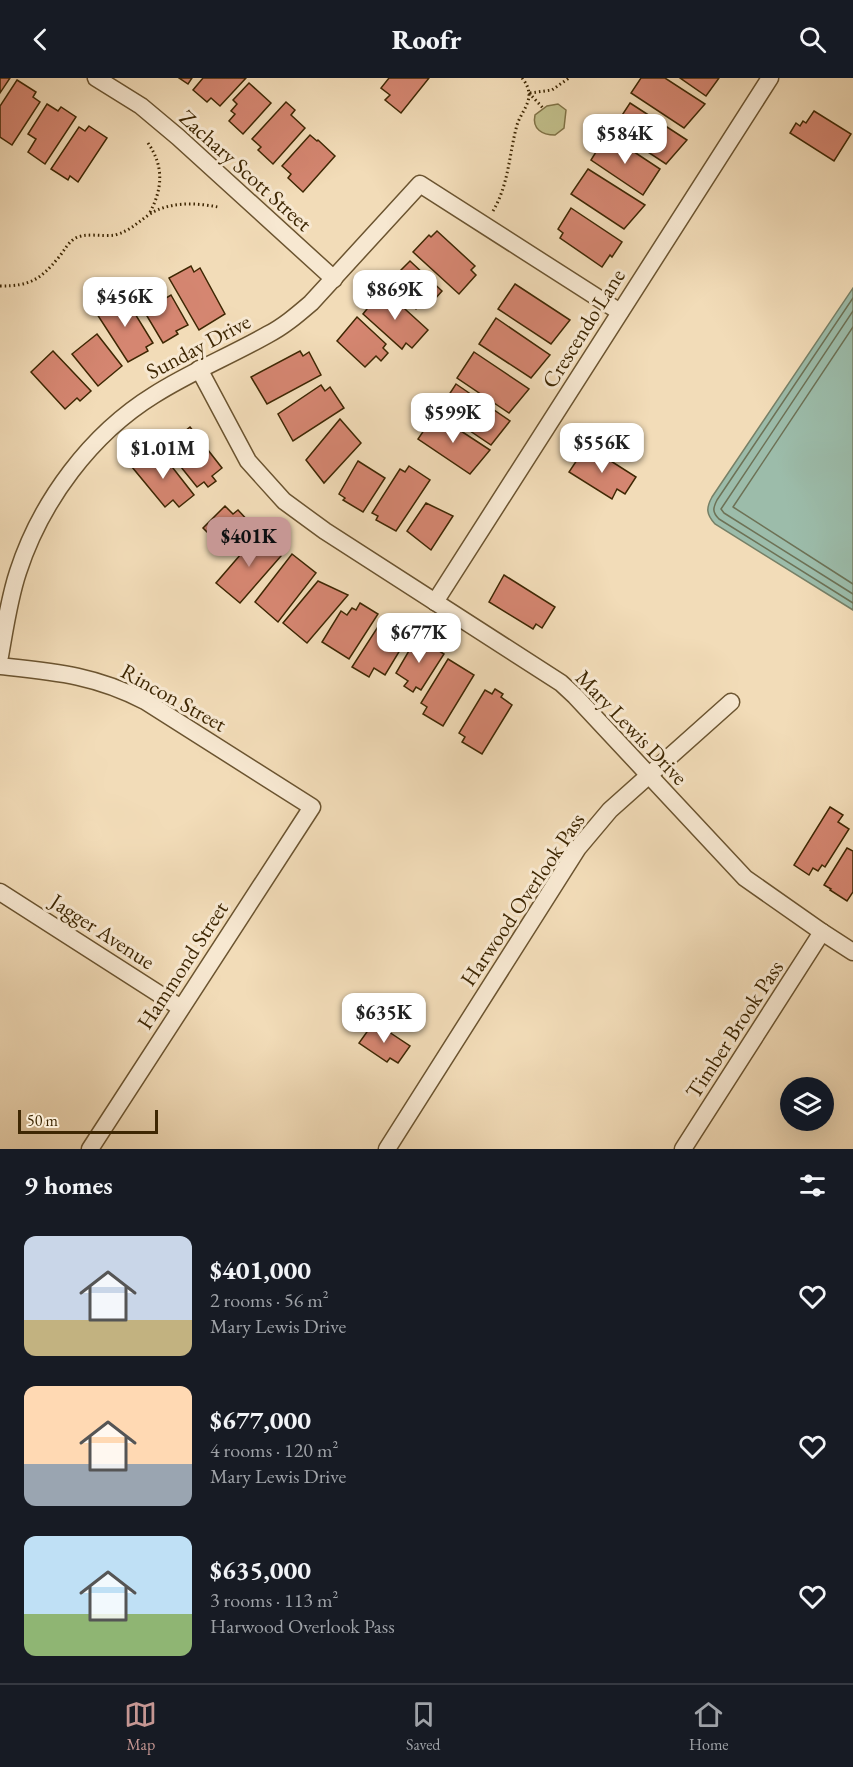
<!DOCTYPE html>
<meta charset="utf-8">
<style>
:root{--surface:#171b24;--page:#242831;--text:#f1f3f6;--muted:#9ea1a6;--line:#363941;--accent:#c59692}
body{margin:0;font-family:"EB Garamond",serif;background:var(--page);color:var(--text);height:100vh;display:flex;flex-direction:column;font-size:22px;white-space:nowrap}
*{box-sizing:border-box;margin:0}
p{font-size:20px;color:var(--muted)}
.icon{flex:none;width:33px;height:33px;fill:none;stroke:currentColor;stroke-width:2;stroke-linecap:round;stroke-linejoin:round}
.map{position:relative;height:1071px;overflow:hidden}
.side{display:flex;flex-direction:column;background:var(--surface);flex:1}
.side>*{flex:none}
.tools{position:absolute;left:780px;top:999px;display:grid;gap:12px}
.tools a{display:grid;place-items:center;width:54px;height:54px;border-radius:50%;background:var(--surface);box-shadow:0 6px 24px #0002;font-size:30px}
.scale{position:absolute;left:18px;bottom:15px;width:140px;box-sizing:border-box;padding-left:6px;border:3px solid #3e2703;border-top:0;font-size:16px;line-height:21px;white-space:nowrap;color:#3e2703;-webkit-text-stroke:4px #f7e8d1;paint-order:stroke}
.price{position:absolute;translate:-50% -51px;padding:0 14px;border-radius:12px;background:#fff;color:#222;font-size:20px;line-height:39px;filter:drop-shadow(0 2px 3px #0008)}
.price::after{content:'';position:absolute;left:50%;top:36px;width:18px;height:14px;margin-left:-9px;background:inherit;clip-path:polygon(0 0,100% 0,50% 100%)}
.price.on{background:var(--accent);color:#111}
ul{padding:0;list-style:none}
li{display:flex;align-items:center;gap:18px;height:150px;padding:0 24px}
li span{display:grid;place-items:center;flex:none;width:168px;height:120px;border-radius:12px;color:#555}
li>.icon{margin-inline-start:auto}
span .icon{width:72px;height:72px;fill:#fffc;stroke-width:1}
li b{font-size:26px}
h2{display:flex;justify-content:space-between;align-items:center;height:72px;padding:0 24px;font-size:26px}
header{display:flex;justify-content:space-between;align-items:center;height:78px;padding:0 24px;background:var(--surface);font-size:27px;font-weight:800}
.menu{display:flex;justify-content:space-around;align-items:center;height:84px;border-top:2px solid var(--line);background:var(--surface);font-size:16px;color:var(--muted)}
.menu a{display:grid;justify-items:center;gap:3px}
.menu .on{color:var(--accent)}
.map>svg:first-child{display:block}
</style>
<header><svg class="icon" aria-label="back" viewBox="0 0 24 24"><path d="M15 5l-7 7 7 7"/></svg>Roofr<svg class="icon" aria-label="search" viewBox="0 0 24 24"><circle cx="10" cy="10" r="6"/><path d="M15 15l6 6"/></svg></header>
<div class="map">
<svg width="853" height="1071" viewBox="0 0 853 1071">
<rect width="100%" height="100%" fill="#f2dcb8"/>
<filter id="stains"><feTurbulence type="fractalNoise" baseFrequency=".00333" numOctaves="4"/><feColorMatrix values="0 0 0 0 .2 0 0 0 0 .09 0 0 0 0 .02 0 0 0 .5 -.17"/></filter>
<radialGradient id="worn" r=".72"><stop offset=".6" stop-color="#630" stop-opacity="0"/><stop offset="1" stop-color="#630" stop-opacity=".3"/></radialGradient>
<!-- green -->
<path fill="#c1be8a" stroke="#807246" stroke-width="1.5" d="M 558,26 L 566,32 L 564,50 L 555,57 C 542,57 532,51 535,37 L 547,28 Z"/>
<!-- water -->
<path fill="#9cbcaa" stroke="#768067" stroke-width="1.5" d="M 853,210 L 853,532 L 715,446 C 706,436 706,430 712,419 Z"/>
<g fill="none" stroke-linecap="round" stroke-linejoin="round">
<!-- shore -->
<g stroke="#6d7256" stroke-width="1.5">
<path d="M 853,220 L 717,422 C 713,430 712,434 719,441 L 853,525"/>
<polyline points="853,233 721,431 724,435 853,516"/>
<polyline points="853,249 733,429 853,506"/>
</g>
</g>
<!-- building -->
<g fill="#d58671" stroke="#3e2703" stroke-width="1.5">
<polygon points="0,0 10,0 0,15"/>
<polygon points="179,0 192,0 188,6"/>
<polygon points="203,0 246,0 220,28 211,20 207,24 193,12"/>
<polygon points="389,0 429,0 401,35 385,22 390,17 381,10"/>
<polygon points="641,0 665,0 705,26 684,50 631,15"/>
<polygon points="680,0 719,0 706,18"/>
<polygon points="17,2 36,14 33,19 40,24 12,67 0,59 0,28"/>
<polygon points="249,5 271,25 243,56 229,43 235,36 231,33 237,26 233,22"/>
<polygon points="286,24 295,32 291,37 305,50 273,86 258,72 261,69 252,61"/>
<polygon points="630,25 687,62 666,86 613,51"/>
<polygon points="47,26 58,33 61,29 76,39 45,86 28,74 36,61 28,56"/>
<polygon points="814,33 851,56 834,83 790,55 796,45 800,48 803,43 806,45"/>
<polygon points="89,48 107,60 78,104 70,98 68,102 51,91 79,49 85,53"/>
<polygon points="607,56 660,91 643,117 591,82"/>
<polygon points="310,57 317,63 318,62 335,78 303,114 288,100 291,96 282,88"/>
<polygon points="588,91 645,127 624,151 571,116"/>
<polygon points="571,130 622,164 612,179 610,177 602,189 560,160 563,155 558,151"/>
<polygon points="437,153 475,188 471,192 476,197 459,216 413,174 429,157 431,159"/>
<polygon points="410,183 442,213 435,221 430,216 416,231 392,208 399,200 396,197"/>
<polygon points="191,188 194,194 200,190 225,236 199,252 169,200"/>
<polygon points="515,206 570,242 551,266 498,231"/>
<polygon points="383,211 428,252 412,270 406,265 402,271 363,236"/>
<polygon points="171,217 188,247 176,253 178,256 163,265 144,233"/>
<polygon points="117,219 120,225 126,221 153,265 146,269 148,273 128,284 95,233"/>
<polygon points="357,239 386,266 383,270 388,275 381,283 376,278 365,289 337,263"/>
<polygon points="496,240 550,277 531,300 479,266"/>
<polygon points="97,256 122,288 98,308 72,276"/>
<polygon points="53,273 91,313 80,323 77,320 65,331 31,294"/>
<polygon points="300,273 303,278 309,274 321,297 267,326 251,299"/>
<polygon points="474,274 529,311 509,335 457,300"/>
<polygon points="456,306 510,343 491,367 439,332"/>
<polygon points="321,307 325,313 330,309 344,330 293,363 278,336"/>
<polygon points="435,336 490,372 470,396 418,361"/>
<polygon points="340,341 361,365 324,405 306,382"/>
<polygon points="190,349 222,390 212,398 216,403 208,409 204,404 197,409 165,369"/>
<polygon points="592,371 636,399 625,416 617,411 612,421 569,394 581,376 584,379 586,376 587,378"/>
<polygon points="149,375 154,382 162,376 194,417 179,429 173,422 165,429 132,389"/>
<polygon points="358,383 385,400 363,434 343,422 345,420 339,416"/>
<polygon points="409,388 430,402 396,453 376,442 378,438 372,435 400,391 405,394"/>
<polygon points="426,425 453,438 431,472 407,453"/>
<polygon points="225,428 233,436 238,432 251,446 219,476 211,468 217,464 203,450"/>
<polygon points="260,454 281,478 240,525 216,505"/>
<polygon points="292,476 316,495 278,544 255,524"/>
<polygon points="504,497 555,529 542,550 536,546 533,551 489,524"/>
<polygon points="318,503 348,517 307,565 283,545"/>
<polygon points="360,525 378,536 349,581 322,564 341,533 347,537 352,530 356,532"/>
<polygon points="381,544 391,551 395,544 411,554 385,597 374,590 369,599 352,589"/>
<polygon points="417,559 444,576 421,612 416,609 413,614 404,608 408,603 396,595"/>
<polygon points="448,581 474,597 443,648 423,636 427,629 421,625"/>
<polygon points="495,611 503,616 501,619 512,627 482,676 462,664 465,659 459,655 485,612 492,616"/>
<polygon points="830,729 843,737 838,744 849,751 825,789 822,787 818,793 813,790 809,797 794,787"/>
<polygon points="847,770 853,773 853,814 847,823 830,812 831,811 824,807"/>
<polygon points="374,944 410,968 398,985 390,980 387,984 359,965"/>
</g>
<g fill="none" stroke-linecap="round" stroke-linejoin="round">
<!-- street casing -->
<g stroke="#6b5430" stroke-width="19">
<g id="street">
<polyline points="96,0 141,28 178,59 334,201"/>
<polyline points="199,291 248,383 284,423 325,453 561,605 575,618 745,800 822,854 853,874"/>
<polyline points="435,524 770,0"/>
<path d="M 0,578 C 5,550 9,521 18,494 C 41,423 91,356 154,317 C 190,294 230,278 267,257 C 283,249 297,237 311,225 L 420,106 L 620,234"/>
<path d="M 0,588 C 56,594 94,597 145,623 L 312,729 L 90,1071"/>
<polyline points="0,814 181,930"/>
<polyline points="387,1071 578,770 610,732 731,624"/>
<polyline points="683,1071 822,854"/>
</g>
</g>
<!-- path -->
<g stroke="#3e2703" stroke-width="3" stroke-dasharray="1.5 3" stroke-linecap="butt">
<polyline points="529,15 543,30"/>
<polyline points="530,15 552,12 569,0"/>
<path d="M 148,65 C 164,88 163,111 149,136"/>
<path d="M 493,133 C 509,106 509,76 517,47 C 520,37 529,27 529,17 C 529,10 526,5 522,0"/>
<path d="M 0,208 C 30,208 40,202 59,179 C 64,173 67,166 74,161 C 84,154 103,159 115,157 C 130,153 138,144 150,136 C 170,123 197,125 218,129"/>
</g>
<!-- street -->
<use href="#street" stroke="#f7e8d1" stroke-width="16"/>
</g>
<g text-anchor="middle" stroke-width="6" stroke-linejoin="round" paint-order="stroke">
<!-- street labels -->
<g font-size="22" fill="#3e2703" stroke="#f7e8d1">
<text transform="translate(246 92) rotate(42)" y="8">Zachary Scott Street</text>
<text transform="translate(583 250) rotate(-58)" y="8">Crescendo Lane</text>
<text transform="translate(198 268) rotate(-28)" y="8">Sunday Drive</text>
<text transform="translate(174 619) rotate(29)" y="8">Rincon Street</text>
<text transform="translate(632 649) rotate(46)" y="8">Mary Lewis Drive</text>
<text transform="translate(522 821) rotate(-56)" y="8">Harwood Overlook Pass</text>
<text transform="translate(103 853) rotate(33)" y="8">Jagger Avenue</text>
<text transform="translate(182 887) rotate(-57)" y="8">Hammond Street</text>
<text transform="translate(734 951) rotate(-57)" y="8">Timber Brook Pass</text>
</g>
</g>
<rect width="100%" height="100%" filter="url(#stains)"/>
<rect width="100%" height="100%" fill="url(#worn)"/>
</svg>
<div class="tools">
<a><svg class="icon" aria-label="layers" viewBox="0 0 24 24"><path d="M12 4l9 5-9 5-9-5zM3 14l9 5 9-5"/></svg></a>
</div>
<div class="scale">50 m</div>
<b class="price" style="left:625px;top:87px">$584K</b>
<b class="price" style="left:395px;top:243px">$869K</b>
<b class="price" style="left:125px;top:250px">$456K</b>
<b class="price" style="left:453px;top:366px">$599K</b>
<b class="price" style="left:602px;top:396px">$556K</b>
<b class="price" style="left:163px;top:402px">$1.01M</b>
<b class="price on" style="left:249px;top:490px">$401K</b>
<b class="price" style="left:419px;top:586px">$677K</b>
<b class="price" style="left:384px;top:966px">$635K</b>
</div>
<section class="side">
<h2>9 homes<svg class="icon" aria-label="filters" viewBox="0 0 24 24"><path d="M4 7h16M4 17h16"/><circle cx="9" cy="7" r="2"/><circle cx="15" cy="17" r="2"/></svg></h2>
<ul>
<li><span style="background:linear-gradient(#c9d6e8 70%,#c2b280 0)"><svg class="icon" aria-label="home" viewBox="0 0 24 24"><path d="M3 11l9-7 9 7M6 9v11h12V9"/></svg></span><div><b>$401,000</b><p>2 rooms · 56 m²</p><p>Mary Lewis Drive</p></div><svg class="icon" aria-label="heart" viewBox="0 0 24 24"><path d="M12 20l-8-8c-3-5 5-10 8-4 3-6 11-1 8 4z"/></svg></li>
<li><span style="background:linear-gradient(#ffd9b3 65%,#9aa5b1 0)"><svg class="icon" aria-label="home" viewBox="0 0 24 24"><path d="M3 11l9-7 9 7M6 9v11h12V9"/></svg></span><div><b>$677,000</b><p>4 rooms · 120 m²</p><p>Mary Lewis Drive</p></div><svg class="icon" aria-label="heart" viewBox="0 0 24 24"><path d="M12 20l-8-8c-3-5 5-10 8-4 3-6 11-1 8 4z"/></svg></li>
<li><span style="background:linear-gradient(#bfe0f5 65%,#8fb573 0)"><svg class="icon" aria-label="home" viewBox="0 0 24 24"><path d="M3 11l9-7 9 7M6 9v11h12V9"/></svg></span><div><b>$635,000</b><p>3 rooms · 113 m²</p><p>Harwood Overlook Pass</p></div><svg class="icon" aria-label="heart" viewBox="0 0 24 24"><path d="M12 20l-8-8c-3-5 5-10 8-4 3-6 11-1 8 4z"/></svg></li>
</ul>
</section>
<nav class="menu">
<a class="on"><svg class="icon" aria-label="map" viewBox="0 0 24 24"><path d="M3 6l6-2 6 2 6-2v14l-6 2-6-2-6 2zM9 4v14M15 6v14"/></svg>Map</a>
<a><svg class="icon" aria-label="saved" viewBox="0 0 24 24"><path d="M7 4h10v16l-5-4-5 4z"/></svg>Saved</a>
<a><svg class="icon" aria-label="home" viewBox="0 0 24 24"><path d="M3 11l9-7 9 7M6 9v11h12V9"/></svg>Home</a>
</nav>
